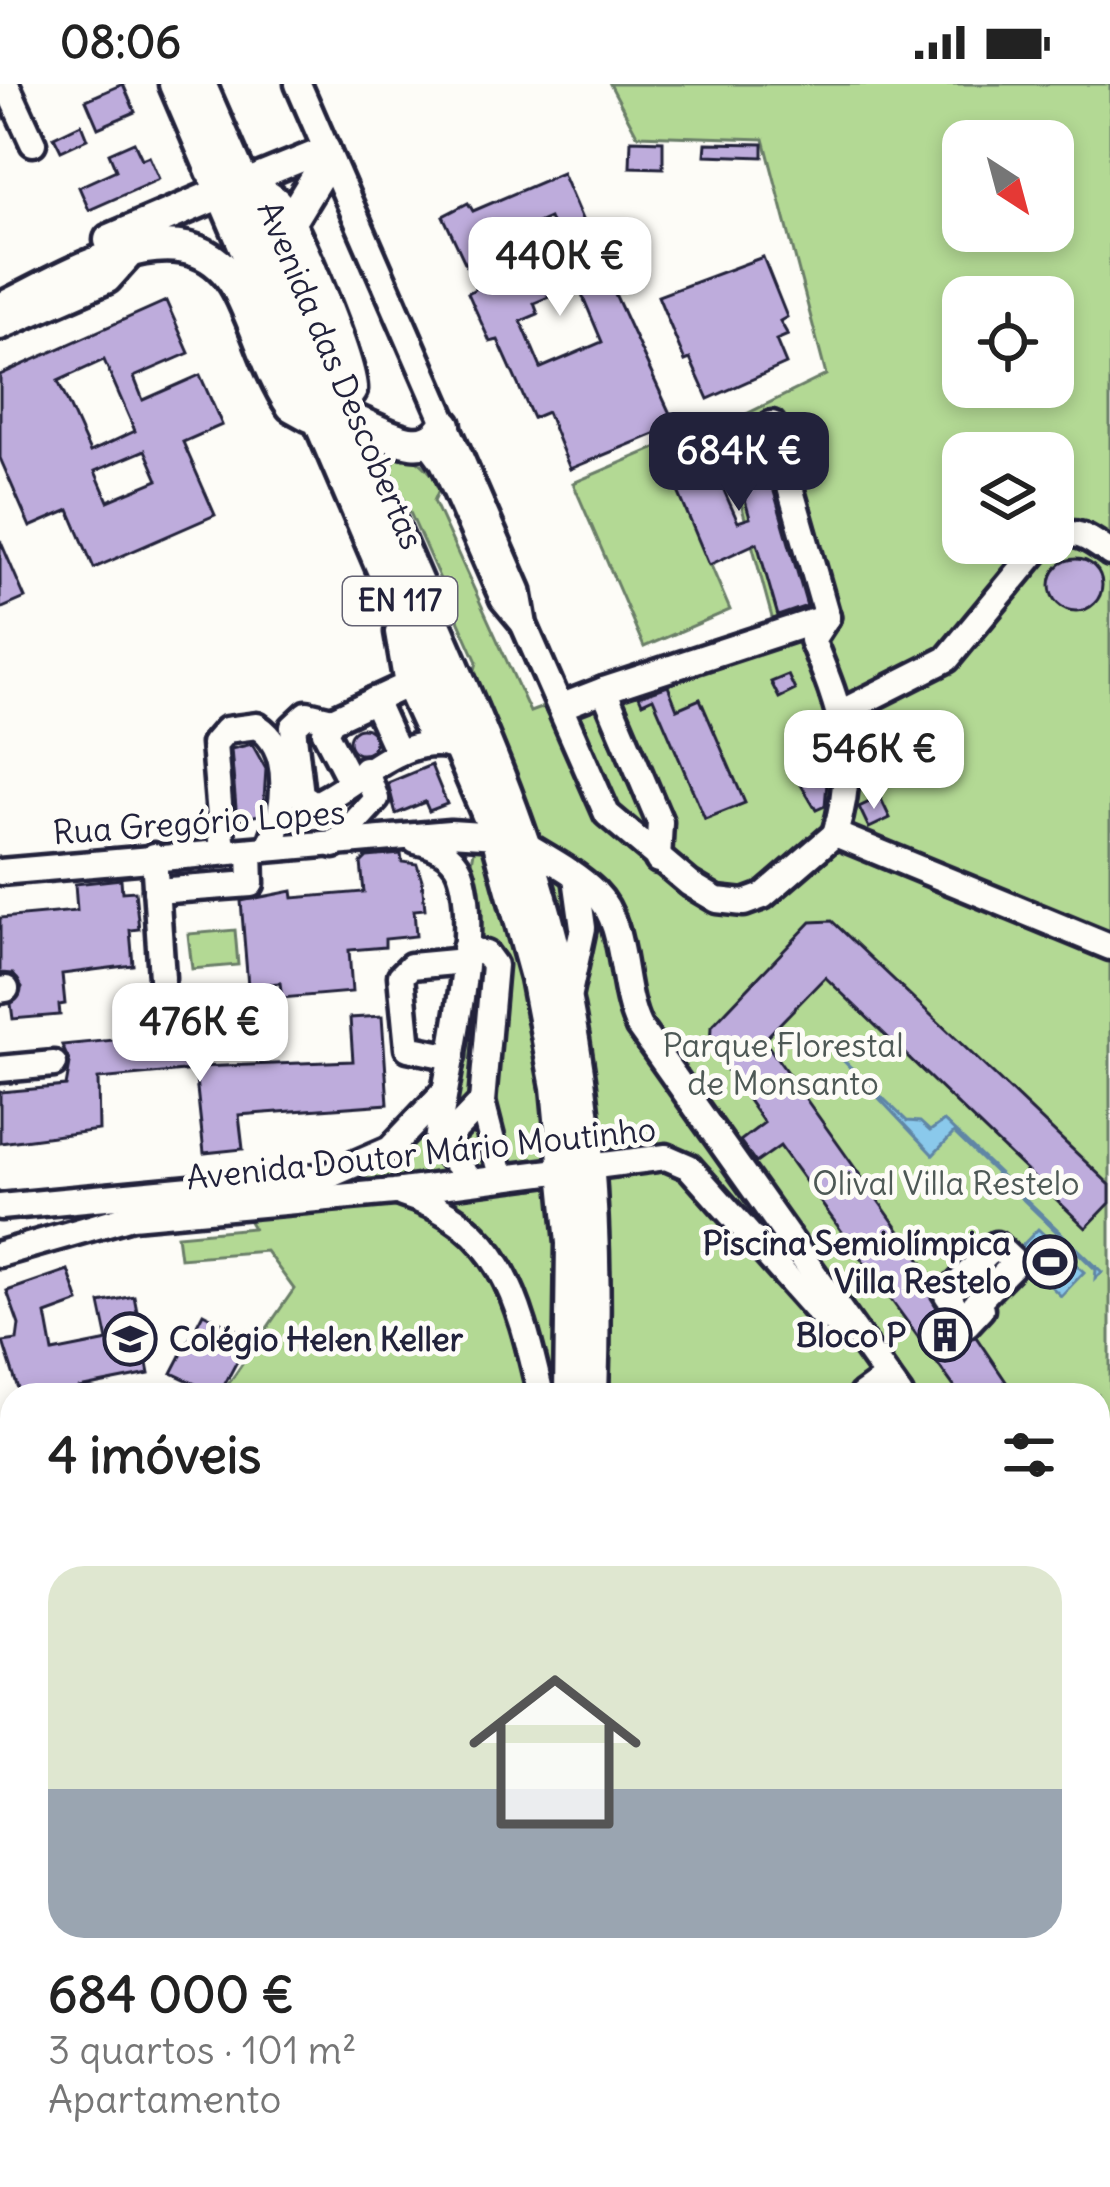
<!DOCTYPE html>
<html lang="pt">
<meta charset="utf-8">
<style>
:root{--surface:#fff;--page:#f6f6f6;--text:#222;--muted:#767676;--accent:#22223b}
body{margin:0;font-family:Delius,sans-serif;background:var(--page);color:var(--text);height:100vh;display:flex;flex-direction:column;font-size:45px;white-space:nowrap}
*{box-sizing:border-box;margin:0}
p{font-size:39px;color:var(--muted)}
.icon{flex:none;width:66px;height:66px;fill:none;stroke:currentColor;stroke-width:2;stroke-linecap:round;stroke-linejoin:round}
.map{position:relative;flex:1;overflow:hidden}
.details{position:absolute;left:0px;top:1299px;width:1110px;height:804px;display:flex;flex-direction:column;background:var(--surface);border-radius:36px 36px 0 0;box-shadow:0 6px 18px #0003}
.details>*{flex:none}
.needle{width:78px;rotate:144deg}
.controls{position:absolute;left:942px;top:36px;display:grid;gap:24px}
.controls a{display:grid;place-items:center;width:132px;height:132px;border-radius:24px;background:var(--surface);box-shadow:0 6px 18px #0003;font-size:60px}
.price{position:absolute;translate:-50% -102px;padding:0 27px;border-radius:24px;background:#fff;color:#222;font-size:39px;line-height:78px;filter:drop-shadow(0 3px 6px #0008)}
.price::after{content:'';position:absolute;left:50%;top:72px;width:36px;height:27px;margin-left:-18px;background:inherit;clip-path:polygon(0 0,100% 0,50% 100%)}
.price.current{background:var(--accent);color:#fff}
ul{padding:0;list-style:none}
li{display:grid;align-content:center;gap:24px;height:636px;padding:0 48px}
li span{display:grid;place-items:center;height:372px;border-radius:36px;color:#555}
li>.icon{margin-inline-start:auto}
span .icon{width:216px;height:216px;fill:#fffc;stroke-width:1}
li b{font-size:51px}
h2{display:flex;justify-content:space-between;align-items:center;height:144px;padding:0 48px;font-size:51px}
.status{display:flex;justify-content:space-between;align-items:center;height:84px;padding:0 60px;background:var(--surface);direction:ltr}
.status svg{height:33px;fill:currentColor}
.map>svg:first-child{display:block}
</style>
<div class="status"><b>08:06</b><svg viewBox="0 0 49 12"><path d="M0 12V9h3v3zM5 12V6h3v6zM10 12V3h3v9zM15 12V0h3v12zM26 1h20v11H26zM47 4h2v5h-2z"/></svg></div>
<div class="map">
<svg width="1110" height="2103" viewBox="0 0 1110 2103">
<rect width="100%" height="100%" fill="#fdfcf7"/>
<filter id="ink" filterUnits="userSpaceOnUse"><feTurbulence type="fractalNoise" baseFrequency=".00833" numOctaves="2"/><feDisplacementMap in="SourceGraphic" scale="24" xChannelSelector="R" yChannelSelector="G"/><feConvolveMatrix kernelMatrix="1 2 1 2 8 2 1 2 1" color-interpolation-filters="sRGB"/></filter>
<g filter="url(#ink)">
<!-- green -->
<g fill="#b3d994" stroke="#6a7e68" stroke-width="3" fill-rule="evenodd">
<path d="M 610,0 L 1110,0 L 1110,2103 L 0,2103 L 0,1547 L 12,1551 L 12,2091 L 1098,2091 L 1098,1311 L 229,1311 L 225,1305 L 294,1205 L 266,1167 L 180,1174 L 177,1151 L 253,1144 L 234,1113 L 351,1088 L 447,993 L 464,824 L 496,642 L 474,590 L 477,578 L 391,386 L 396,372 C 415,368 431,387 440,403 L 434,417 L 530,628 L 773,537 L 720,343 L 826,291 L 764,55 L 637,51 ZM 963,57 L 1053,57 L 1053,147 L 963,147 ZM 963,213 L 1053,213 L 1053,303 L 963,303 ZM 963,369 L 1053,369 L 1053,459 L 963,459 Z"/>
<polygon points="660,362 730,526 644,563 573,399"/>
<polygon points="235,846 238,881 192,885 188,850"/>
</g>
<!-- water -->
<g fill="#8ac9eb" stroke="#6086a5" stroke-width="3">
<polygon points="840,973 907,1037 920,1038 930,1047 944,1037 1102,1188 1095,1195 1096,1186 954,1049 933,1071"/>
<polygon points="1038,1145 1084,1188 1061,1212 1016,1168"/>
</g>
<!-- building -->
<g fill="#beacdc" stroke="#22223b" stroke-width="3" fill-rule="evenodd">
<polygon points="123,0 135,28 98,44 86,16"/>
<polygon points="81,40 87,55 61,67 54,53"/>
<polygon points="631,56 663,57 663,84 630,83"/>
<polygon points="134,58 142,75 149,72 159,95 89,126 79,103 116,86 109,69"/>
<polygon points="706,59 763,60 763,73 705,71"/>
<path d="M 562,89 L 591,156 L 603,152 L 625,205 L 615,210 L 672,334 L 664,337 L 667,345 L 570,385 L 547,328 L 533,334 L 498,256 L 490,258 L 468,209 L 477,204 L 443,132 L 468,119 L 473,127 ZM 549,134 L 573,188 L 532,206 L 527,193 L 506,202 L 495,175 L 505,171 L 499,156 ZM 578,201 L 602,258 L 541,284 L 521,237 L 538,230 L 534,219 Z"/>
<polygon points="763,173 787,233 780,237 788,251 776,256 786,280 708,315 690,275 685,277 658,212"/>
<path d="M 166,217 L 189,269 L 134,293 L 143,316 L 200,291 L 222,341 L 183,358 L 215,431 L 94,484 L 69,426 L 30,443 L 0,374 L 0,291 ZM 104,276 L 135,347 L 90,368 L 58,297 ZM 145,366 L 158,396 L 108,417 L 95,387 Z"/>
<polygon points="756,345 807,522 778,532 757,459 709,481 664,374 702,357 738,438 750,434 727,353"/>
<polygon points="0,456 25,514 0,525"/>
<circle cx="1076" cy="501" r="26"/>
<polygon points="788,591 795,606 779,614 771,598"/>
<polygon points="668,602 677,625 700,615 745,719 705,735 653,614 642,619 639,612"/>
<circle cx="362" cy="657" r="13"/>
<polygon points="812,649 820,666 828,663 829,674 825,722 816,726 788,679 804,672 797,656"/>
<polygon points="252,660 266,685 263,730 237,736 231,665"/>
<polygon points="431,681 447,720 429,727 425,718 396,730 388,699"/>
<polygon points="880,713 890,734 869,744 859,723"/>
<polygon points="401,770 402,778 417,780 422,796 425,825 414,826 416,852 385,855 385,863 349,866 352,908 282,914 280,899 248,902 241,817 292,807 293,814 364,808 361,779 367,773"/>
<polygon points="121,795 122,808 135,807 139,845 130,846 133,881 62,890 65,920 59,921 60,931 13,935 11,920 22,903 13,890 0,889 0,834 77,827 75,800"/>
<polygon points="832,837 1110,1101 1110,1119 1086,1144 825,893 764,956 936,1198 931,1214 953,1249 962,1256 976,1253 1009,1302 1000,1311 960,1311 780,1062 756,1079 740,1057 764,1039 710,962 711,943 811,838"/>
<polygon points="382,932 388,1020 239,1031 243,1065 204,1069 195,986 98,995 99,1046 0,1059 0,1008 66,1002 70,980 62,961 166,951 165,942 196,939 199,983 353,977 350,934"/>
<polygon points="68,1186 79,1218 46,1230 53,1268 108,1257 100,1219 134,1212 149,1290 79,1304 81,1311 20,1311 3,1258 17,1256 19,1241 7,1207"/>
<polygon points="203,1229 250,1253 219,1311 172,1289"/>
</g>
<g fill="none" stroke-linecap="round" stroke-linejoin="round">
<!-- minor casing -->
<g stroke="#22223b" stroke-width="33">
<g id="minor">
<polyline points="6,0 33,59"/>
<polyline points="298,0 518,506 524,541 607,730 690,800 717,816 744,819 763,812 835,750"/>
<polyline points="243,99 324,66"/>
<polyline points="0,243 108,196 135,166"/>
<path d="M 772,340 L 827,533 L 812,556 C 841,627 859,673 835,750"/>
<polyline points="429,359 443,378 503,515 523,539"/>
<path d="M 1053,452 C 1078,445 1089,454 1110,469"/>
<polyline points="407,601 434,660"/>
<polyline points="604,606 827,533"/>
<polyline points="374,616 398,669"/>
<polyline points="560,623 604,606 660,738 658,776"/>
<polyline points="842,628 947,575 1043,459"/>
<path d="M 332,636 L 307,630 L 293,643 L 301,711 L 315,720 C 361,701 407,639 465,667"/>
<polyline points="351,698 325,648 332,636 407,601 398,548"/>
<polyline points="835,750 1110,863"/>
<path d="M 416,757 C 434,761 452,768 460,787 C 483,850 445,990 437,1058 L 471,1096"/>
<path d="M 523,759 C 547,774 575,788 595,808 C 628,841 619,903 639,943 L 900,1311"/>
<polyline points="334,761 376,715 365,685"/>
<path d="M 223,768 L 214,660 L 226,646 L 257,642 C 296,667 284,729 269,764"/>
<polyline points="154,772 162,894"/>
<polyline points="0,788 450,749 497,752"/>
<polyline points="156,807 251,800 250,767"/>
<polyline points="465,864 486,870 494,881 482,1018 501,1092"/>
<polyline points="0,906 6,905"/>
<polyline points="568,914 583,844 576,793"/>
<polyline points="452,973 408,964 401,892 411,882 465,877"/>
<polyline points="0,985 54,980"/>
<polyline points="455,1046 482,1018"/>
<path d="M 402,1110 C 503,1141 519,1217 541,1311"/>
<polyline points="0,1123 328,1092 390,1065 443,1009"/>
<polygon points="996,1161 1015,1179 976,1219 981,1225 967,1240 947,1211"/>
<polyline points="0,1170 132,1132 394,1108 666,1073 689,1083 817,1227 854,1249"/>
<polyline points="862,1311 887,1293"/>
<polyline points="0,1370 12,1412"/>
<polyline points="1098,1528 1110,1540"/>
<polyline points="1098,1649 1110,1640"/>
<polyline points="0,1678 12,1636"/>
<polyline points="1098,1723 1110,1739"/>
<polyline points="1098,1904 1110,1895"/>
<polyline points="1051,2091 1058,2103"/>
<polyline points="872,2103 877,2091"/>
</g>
</g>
<!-- major casing -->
<g stroke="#22223b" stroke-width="39">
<g id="major">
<polyline points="175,0 497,752 536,893 557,1003 572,1159 570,1311"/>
<path d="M 200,0 C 269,159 338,318 407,476 C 457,593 513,709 546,832 C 589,989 598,1150 592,1311"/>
<polyline points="289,139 320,88 324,66"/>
<polyline points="110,156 237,102"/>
<path d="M 0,225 C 65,195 187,112 238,205 C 258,243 268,287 292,322 L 310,332 L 335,329 L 351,306 C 353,283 293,136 276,119 C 268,111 253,105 243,99"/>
<path d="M 333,331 C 370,334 418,384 445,341"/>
<polyline points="504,2091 504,2103"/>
<polyline points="526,2091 526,2103"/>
</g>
</g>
<!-- minor -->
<use href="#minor" stroke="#fdfcf7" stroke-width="24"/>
<!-- major -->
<use href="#major" stroke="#fdfcf7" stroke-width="30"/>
</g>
</g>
<!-- icons -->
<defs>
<g id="stadium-ring" transform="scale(2.7)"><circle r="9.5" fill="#fdfcf7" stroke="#22223b" stroke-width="1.5"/><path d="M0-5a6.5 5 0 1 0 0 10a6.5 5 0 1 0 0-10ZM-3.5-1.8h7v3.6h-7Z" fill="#22223b"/></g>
<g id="building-ring" transform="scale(2.7)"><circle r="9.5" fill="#fdfcf7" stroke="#22223b" stroke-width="1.5"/><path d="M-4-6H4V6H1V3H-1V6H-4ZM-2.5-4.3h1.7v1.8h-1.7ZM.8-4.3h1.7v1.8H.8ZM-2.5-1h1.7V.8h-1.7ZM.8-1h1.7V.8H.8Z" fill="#22223b"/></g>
<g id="school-ring" transform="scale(2.7)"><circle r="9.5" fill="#fdfcf7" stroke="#22223b" stroke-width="1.5"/><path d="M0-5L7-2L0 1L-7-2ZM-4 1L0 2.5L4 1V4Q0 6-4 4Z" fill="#22223b"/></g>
</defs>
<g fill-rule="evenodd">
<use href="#stadium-ring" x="1050" y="1178"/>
<use href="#building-ring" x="945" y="1251"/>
<use href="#school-ring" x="130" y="1255"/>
</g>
<g text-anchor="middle" stroke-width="10" stroke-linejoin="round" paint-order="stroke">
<!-- shield labels -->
<rect fill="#fdfcf7" stroke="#646373" stroke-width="3" x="343" y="493" width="114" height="48" rx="9"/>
<g font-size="30" font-weight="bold" fill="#22223b">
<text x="400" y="527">EN 117</text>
</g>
<!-- street labels -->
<g font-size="33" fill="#22223b" stroke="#fdfcf7">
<text transform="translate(341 291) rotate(67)" y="12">Avenida das Descobertas</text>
<text transform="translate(199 738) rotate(-4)" y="12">Rua Gregório Lopes</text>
<text transform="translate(421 1069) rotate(-6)" y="12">Avenida Doutor Mário Moutinho</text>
</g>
<!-- park labels -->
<g font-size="33" fill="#4e5956" stroke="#fdfcf7">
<text x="783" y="973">Parque Florestal<tspan x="783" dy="38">de Monsanto</tspan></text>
<text x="946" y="1111">Olival Villa Restelo</text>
</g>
<!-- poi labels -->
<g font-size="33" font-weight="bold" fill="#22223b" stroke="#fdfcf7" text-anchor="end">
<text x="1011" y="1171">Piscina Semiolímpica<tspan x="1011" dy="38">Villa Restelo</tspan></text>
<text x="906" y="1263">Bloco P</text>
<text x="169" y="1267" text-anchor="start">Colégio Helen Keller</text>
</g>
</g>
</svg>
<div class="controls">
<a><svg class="needle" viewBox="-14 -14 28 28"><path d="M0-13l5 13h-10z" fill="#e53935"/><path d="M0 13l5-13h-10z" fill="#767676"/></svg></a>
<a><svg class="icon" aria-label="locate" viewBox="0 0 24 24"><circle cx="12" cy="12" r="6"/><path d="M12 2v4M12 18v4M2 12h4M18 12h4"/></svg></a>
<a><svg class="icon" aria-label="layers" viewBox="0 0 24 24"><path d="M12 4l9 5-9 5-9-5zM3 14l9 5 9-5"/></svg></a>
</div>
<b class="price" style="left:560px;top:235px">440K €</b>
<b class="price current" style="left:739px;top:430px">684K €</b>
<b class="price" style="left:874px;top:728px">546K €</b>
<b class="price" style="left:200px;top:1001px">476K €</b>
<section class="details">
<h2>4 imóveis<svg class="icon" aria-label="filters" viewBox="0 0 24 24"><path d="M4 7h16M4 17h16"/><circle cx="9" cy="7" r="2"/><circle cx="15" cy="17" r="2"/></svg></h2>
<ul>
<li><span style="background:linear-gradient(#dfe7d0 60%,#9aa5b1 0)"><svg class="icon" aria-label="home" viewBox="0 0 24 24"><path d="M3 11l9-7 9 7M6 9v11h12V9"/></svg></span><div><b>684 000 €</b><p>3 quartos · 101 m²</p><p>Apartamento</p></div></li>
</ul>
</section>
</div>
